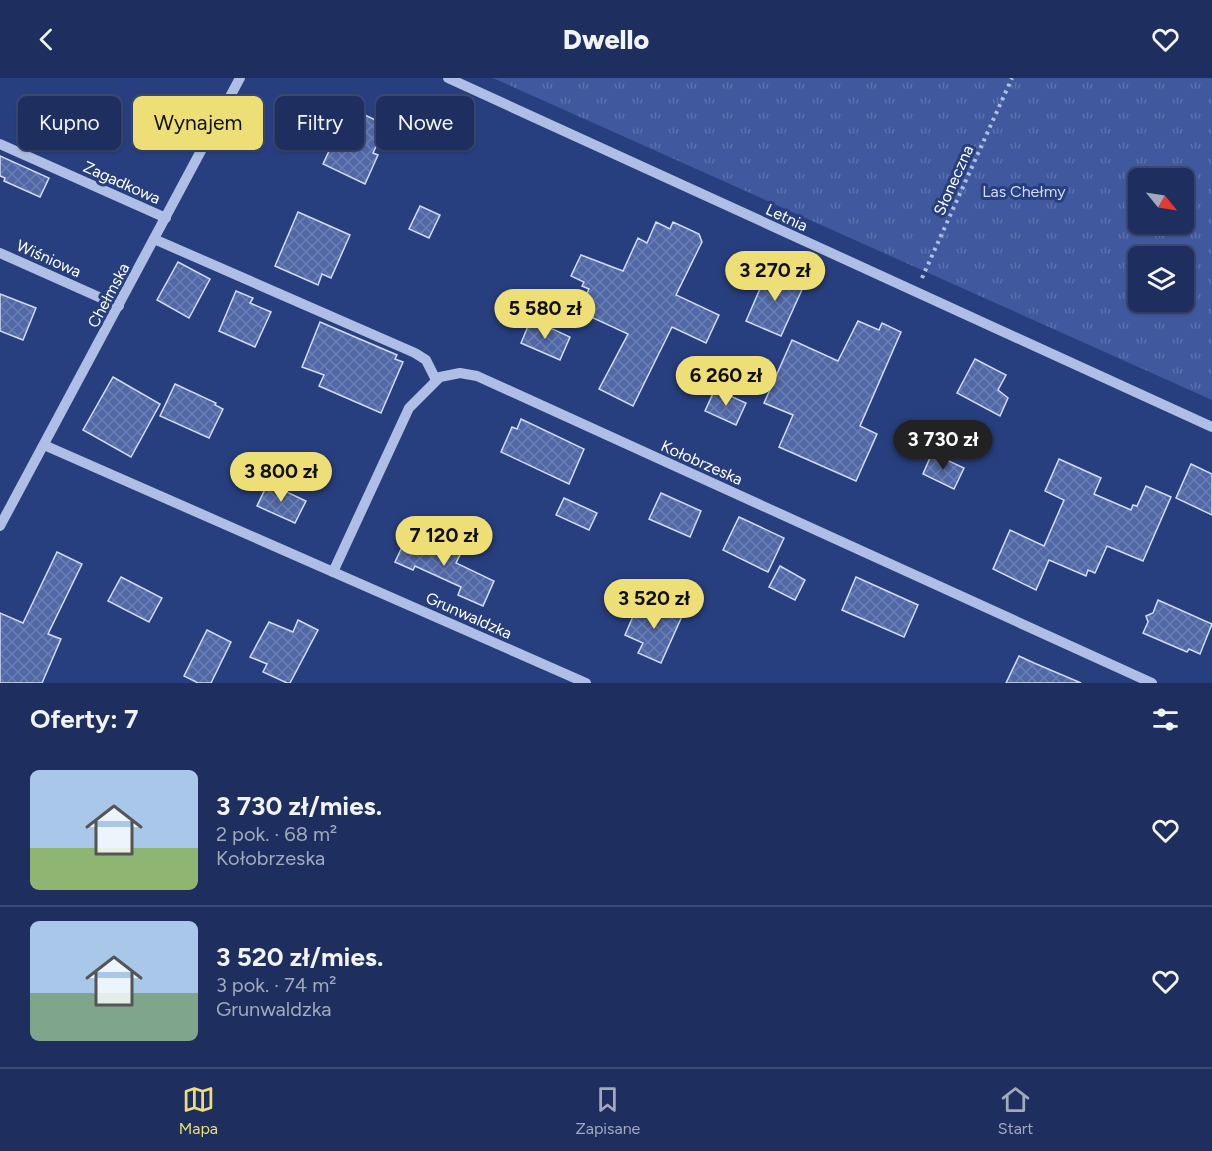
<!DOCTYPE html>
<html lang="pl">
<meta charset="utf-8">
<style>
:root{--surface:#1e2f5f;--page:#2b3b68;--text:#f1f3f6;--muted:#a1a9bd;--line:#3c4a74;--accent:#eddf75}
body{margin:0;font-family:Figtree,sans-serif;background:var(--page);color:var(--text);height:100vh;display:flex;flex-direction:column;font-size:22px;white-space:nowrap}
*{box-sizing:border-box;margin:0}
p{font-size:20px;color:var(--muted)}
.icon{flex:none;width:33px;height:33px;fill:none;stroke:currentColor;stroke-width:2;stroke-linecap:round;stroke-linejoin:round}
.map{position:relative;height:605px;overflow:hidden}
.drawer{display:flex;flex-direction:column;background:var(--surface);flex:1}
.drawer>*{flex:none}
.hud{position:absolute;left:18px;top:18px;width:600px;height:54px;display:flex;gap:12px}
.needle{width:39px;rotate:120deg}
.controls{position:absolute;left:1128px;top:90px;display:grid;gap:12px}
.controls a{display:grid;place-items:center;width:66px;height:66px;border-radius:9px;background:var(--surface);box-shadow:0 2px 4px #0004,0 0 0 2px var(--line);font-size:30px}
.price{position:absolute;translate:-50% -51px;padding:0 14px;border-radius:21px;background:var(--accent);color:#111;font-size:20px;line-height:39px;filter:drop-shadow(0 2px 3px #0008)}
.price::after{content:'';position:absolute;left:50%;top:36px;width:18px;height:14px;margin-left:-9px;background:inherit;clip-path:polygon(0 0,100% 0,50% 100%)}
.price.on{background:#222;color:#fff}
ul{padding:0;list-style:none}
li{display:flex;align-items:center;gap:18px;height:150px;padding:0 30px}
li+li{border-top:2px solid var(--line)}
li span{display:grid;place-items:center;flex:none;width:168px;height:120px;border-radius:9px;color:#555}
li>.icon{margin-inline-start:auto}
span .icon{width:72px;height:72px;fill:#fffc;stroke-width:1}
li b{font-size:26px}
h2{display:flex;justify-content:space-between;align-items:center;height:72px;padding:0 30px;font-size:26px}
.chip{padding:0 21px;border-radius:9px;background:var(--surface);box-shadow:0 2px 4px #0004,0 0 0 2px var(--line);font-size:21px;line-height:54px}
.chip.on{background:var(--accent);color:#111}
header{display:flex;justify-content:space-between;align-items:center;height:78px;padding:0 30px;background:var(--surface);font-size:27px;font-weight:800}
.tabs{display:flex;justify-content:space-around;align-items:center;height:84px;border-top:2px solid var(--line);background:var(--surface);font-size:16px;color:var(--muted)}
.tabs a{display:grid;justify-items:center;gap:3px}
.tabs .on{color:var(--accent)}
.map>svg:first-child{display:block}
</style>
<header><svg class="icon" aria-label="back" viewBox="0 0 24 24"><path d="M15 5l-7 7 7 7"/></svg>Dwello<svg class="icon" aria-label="heart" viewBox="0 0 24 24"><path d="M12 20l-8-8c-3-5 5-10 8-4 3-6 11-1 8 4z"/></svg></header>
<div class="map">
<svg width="1212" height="605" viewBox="0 0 1212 605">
<defs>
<pattern id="park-tufts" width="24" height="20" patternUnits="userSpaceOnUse" patternTransform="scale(1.5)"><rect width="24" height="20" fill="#40599e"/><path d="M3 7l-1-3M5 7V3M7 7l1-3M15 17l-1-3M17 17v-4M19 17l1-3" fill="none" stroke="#5d72ad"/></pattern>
<pattern id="building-cross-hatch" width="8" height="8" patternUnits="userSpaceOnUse" patternTransform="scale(1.5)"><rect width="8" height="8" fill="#5168a7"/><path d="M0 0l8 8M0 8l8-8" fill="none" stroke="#6b7fb4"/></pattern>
</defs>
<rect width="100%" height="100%" fill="#283f7f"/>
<!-- park -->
<path fill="url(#park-tufts)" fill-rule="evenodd" d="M 493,0 L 1212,0 L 1212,322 ZM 1138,100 L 1184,100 L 1184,146 L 1138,146 ZM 1138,178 L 1184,178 L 1184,224 L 1138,224 Z"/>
<!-- building -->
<g fill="url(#building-cross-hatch)" stroke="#d2dbf4" stroke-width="1.5">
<polygon points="344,27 386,47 373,75 378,77 365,106 323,86 336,58 330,55"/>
<polygon points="0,78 49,100 40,119 4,103 5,100 0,98"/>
<polygon points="420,128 440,137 429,160 409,151"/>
<polygon points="298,134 350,157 331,200 322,196 318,207 275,188"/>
<polygon points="656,144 670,151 673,144 699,156 702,164 676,217 719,237 706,265 672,249 633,328 599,311 628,256 578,233 589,211 582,208 584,204 571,198 581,177 623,193 638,160 647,165"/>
<polygon points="178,184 210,201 189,240 157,222"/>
<polygon points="769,190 805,205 781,258 746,243"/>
<polygon points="236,213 253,220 250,225 271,234 255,269 219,253"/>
<polygon points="0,216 36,230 23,262 0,253"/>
<polygon points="531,241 570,259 560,282 521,265"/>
<polygon points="858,243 879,252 882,245 901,254 860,348 877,356 856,403 779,369 793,337 764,325 792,262 838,283"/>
<polygon points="320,244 397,277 395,281 403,284 381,335 319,308 324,297 302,289"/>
<polygon points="975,281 1006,297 998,312 1008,320 1000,338 957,315"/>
<polygon points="113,299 160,326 131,379 83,352"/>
<polygon points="175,306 216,325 215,327 223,331 209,360 160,338"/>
<polygon points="715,311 746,325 736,347 705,333"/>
<polygon points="521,341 584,371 569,406 501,374 512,349 517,351"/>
<polygon points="932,375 964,390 954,411 923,396"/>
<polygon points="1059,381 1101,400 1094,416 1131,432 1133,427 1137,428 1146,408 1171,419 1143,483 1107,468 1095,495 1088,492 1086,498 1049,482 1036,512 993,491 1010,452 1044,468 1064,422 1045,413"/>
<polygon points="1191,386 1212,396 1212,437 1176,420"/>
<polygon points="268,405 306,423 295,445 257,428"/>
<polygon points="661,415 701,433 690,459 649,441"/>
<polygon points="564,420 597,435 589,452 556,437"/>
<polygon points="739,439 784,460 768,494 723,472"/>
<polygon points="409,454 460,477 456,485 494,503 483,528 458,517 461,509 415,488 413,492 395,484"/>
<polygon points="57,474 82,486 48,556 61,561 42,605 0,605 0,535 23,545"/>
<polygon points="780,488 805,502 795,522 769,509"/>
<polygon points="121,499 162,520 149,544 108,523"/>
<polygon points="856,499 918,527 904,559 842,532"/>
<polygon points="653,522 683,536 661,585 638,575 643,565 625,557 637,529 648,533"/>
<polygon points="1158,522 1212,546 1200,576 1189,571 1187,574 1143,555 1148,544 1146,538 1153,535"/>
<polygon points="298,542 318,552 290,605 287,605 263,594 267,586 250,579 269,544 293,554"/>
<polygon points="207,552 231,564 211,605 198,605 184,598"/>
<polygon points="1019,578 1034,585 1081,605 1006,605"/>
</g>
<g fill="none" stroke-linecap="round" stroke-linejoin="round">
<!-- path -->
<polyline stroke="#afbee5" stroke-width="4" stroke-dasharray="3 4.5" stroke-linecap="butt" points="922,200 1012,0"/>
<!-- minor -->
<g stroke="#afbee5" stroke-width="10">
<polyline points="448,0 1212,349"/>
<polyline points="0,66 166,140"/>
<polyline points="154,161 415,275 426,282 436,302"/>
<polyline points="0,175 119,228"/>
<polyline points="44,367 586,605"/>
<polyline points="0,448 240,0"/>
<polyline points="333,494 409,330 440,299 460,295 477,298 1152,605"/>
</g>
</g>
<g text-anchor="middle" stroke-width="6" stroke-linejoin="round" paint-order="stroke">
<!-- street labels -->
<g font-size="16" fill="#fff" stroke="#283f7f">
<text transform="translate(953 102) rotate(-66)" y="6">Słoneczna</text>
<text transform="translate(122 104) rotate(24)" y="6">Zagadkowa</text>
<text transform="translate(787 139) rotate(25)" y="6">Letnia</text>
<text transform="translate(49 180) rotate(24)" y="6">Wiśniowa</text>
<text transform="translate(108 217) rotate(-62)" y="6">Chełmska</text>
<text transform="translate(702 384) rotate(24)" y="6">Kołobrzeska</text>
<text transform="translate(469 537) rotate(24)" y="6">Grunwaldzka</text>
</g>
<!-- park labels -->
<g font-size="16" fill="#d2dbf4" stroke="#283f7f">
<text x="1024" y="119">Las Chełmy</text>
</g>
</g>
</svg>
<div class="controls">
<a><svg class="needle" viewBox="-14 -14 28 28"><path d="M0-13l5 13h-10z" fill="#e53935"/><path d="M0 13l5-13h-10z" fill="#a1a9bd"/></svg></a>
<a><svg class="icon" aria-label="layers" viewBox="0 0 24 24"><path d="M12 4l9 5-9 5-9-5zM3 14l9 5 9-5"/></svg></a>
</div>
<b class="price" style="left:775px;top:224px">3 270 zł</b>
<b class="price" style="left:545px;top:262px">5 580 zł</b>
<b class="price" style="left:726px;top:329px">6 260 zł</b>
<b class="price on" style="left:943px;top:393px">3 730 zł</b>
<b class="price" style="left:281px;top:425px">3 800 zł</b>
<b class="price" style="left:444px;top:489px">7 120 zł</b>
<b class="price" style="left:654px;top:552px">3 520 zł</b>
<div class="hud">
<a class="chip">Kupno</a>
<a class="chip on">Wynajem</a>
<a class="chip">Filtry</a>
<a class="chip">Nowe</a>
</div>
</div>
<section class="drawer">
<h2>Oferty: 7<svg class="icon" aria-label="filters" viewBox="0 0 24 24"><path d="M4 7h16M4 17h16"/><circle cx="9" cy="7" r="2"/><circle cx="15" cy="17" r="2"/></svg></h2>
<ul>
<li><span style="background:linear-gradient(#a9c7e8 65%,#8fb573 0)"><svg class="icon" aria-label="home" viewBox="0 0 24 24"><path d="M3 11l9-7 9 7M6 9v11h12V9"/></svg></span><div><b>3 730 zł/mies.</b><p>2 pok. · 68 m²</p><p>Kołobrzeska</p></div><svg class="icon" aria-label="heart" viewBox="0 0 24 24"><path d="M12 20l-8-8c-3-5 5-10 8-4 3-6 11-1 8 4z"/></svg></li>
<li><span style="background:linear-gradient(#a9c7e8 60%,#7fa58c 0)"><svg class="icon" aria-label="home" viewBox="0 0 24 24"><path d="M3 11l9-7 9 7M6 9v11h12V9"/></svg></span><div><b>3 520 zł/mies.</b><p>3 pok. · 74 m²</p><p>Grunwaldzka</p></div><svg class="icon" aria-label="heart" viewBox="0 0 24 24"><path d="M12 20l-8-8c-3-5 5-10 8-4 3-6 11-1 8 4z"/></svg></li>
</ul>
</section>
<nav class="tabs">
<a class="on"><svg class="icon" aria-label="map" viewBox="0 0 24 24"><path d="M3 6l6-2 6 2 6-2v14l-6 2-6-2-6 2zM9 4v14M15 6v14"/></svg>Mapa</a>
<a><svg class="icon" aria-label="saved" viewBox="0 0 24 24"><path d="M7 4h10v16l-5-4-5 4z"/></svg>Zapisane</a>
<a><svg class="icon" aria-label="home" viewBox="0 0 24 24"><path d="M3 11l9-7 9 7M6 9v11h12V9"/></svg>Start</a>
</nav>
